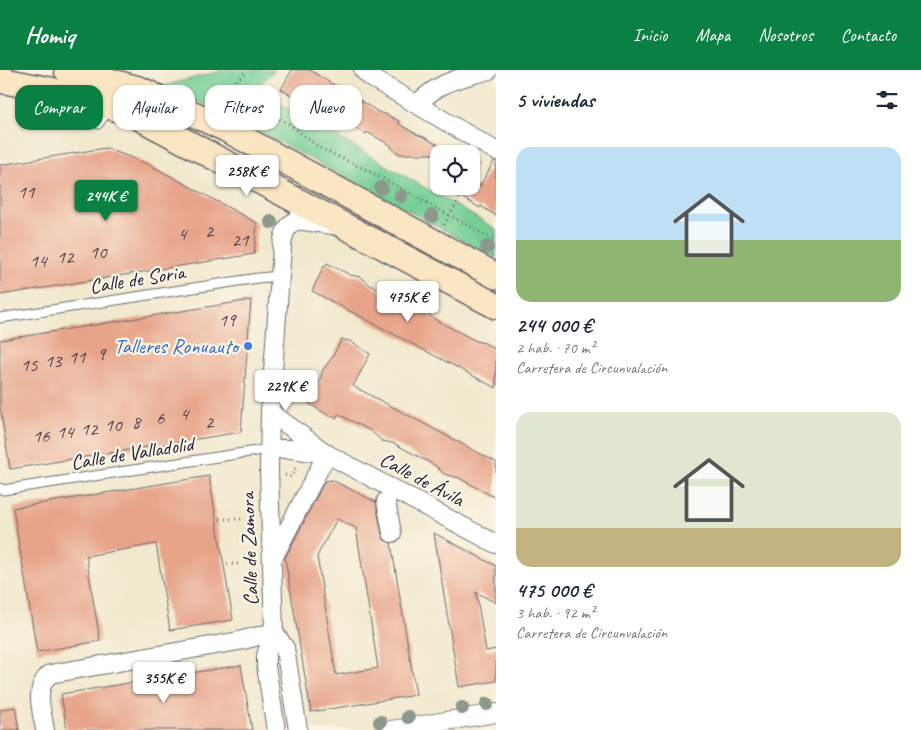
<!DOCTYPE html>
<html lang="es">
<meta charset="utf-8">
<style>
:root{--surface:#fff;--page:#f2f2f3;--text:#1f2937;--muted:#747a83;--accent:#0b8043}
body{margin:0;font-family:Caveat,sans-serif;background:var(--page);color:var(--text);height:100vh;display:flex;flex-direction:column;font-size:19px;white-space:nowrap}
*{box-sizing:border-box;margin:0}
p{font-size:16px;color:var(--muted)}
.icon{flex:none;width:28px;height:28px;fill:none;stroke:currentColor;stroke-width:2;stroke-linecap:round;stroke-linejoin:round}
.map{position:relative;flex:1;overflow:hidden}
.sheet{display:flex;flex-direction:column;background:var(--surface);width:425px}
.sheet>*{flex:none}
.hud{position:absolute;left:15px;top:15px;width:405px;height:45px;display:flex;gap:10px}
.fabs{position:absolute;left:430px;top:75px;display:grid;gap:10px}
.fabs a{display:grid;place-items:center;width:50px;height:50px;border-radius:10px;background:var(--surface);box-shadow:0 1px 4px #0004;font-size:25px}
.price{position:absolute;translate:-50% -42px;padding:0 11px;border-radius:5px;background:#fff;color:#222;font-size:16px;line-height:32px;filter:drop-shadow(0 1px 2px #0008)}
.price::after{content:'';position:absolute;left:50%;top:30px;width:15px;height:11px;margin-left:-8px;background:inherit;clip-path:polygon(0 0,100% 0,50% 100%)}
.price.current{background:var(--accent);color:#fff}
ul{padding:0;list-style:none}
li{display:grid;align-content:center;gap:10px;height:265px;padding:0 20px}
li span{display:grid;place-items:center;height:155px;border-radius:15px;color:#555}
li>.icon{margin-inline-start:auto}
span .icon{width:90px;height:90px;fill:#fffc;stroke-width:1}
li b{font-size:21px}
h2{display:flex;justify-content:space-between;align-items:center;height:60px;padding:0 20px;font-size:21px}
.chip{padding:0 18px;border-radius:15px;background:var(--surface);box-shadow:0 1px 4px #0004;font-size:18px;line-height:45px}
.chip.current{background:var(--accent);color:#fff}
header{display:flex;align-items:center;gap:30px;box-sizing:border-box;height:70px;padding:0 25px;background:var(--accent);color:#fff}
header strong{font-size:24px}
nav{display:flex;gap:28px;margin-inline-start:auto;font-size:18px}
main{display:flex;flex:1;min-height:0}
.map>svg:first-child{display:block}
</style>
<header>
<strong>Homiq</strong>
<nav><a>Inicio</a><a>Mapa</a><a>Nosotros</a><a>Contacto</a></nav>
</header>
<main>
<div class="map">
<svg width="496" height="660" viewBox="0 0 496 660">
<rect width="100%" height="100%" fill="#fcf5e5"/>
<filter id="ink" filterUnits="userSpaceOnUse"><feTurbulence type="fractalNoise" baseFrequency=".02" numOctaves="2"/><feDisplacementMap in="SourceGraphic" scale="10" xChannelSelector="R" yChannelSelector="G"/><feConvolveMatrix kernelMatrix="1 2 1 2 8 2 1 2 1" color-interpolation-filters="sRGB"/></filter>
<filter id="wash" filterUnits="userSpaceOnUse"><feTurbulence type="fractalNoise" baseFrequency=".0096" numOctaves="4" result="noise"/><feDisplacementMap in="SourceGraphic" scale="20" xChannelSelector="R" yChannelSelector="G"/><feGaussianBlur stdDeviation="1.12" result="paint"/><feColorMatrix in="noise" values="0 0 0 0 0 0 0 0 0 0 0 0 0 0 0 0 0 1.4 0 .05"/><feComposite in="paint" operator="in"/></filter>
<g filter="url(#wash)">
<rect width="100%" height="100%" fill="#f1e9ce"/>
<!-- green -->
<polygon fill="#75cf95" stroke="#4c7868" points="225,0 275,0 255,19 496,159 496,188 235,48 163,16"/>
<g id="blocks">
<!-- building -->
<g fill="#e7a48a" fill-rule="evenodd">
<polygon points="292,0 310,0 337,17 346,21 378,42 385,44 399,51 399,54 418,65 424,67 454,84 400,84 391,78 392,76 367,62 366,64 359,60 351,56 353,54 327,39 326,41 300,25 297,29 281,19"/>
<polygon points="106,78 150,95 257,153 254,184 0,225 0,95"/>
<polygon points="494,91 496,92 496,146 481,136 480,138 443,116 480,116"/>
<polygon points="327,193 350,205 361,207 370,215 412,237 426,242 434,249 476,271 485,273 493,278 496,281 496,318 312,221 324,196 325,197"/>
<polygon points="251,230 241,362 10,399 0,336 0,270"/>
<polygon points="342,269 347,271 348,270 370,284 353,316 496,392 496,428 459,408 444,404 436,396 393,373 382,371 371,361 338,344 336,348 332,345 331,347 308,333 320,311 322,301 331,289"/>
<polygon points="209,406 233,550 170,560 156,474 86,486 100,571 37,582 13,438"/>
<path d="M 332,410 L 376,432 L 382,465 L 384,470 L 391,473 L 416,625 L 311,642 L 285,488 L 325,411 ZM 337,449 L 356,458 L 378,598 L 336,605 L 317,486 Z"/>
<polygon points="434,463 496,496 496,533 476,522 486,581 496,579 496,611 459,617"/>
<polygon points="241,595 252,660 67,660 61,624"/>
<polygon points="15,637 19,660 0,660 0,640"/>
</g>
</g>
</g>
<g filter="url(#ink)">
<use href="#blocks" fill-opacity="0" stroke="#6a686e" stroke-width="1"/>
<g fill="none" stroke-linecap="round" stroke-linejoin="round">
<!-- lane casing -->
<g stroke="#6a686e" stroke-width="11">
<g id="lane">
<polyline points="98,54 110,38"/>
<polyline points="0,248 258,208 280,206"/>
<polyline points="0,418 3,420 269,379"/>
</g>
</g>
<!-- street casing -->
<g stroke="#6a686e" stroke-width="20">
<g id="street">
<polyline points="363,0 370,7 496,81"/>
<path d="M 417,34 C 442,10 458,9 489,0"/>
<polyline points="270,342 327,384 496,474"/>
<polyline points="269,379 291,379 327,384"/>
<polyline points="386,431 392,463"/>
<polyline points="272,490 327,384"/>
<polyline points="274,562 285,578 298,660"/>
<path d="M 45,660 C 42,641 33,618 50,604 L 239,571 L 274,562"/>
<path d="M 276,660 L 266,596 L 266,585 L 274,562 L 269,401 L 270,342 L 282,178 C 283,165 285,158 296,150 L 333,155"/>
<polyline points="391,660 496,643"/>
</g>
</g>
<!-- secondary casing -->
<g stroke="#6a686e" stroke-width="28">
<g id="secondary">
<polyline points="67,0 139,19 226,59 496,206"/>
<polyline points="0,10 50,20 129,42 496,236"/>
</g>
</g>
<!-- path -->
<g stroke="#6a686e" stroke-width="3" stroke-dasharray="1 4" stroke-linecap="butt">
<polyline points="244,3 231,15 233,25 289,54 320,78 371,102 496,171"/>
<polyline points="471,108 481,91"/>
<polyline points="444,155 466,116"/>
<polyline points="285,405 291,407 297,395"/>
<polyline points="220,449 242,449"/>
<polyline points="227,494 242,494"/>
</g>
<!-- lane -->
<use href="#lane" stroke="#fff" stroke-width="9"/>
<!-- street -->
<use href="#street" stroke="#fff" stroke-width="18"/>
<!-- secondary -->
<use href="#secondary" stroke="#fbe6c4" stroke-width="25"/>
</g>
<!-- trees -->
<g fill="#8d988c">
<circle cx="381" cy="118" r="7"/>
<circle cx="401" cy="126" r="7"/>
<circle cx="432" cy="146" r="7"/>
<circle cx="271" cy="152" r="7"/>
<circle cx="487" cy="177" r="7"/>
<circle cx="487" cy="634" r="7"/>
<circle cx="462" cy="638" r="7"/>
<circle cx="408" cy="647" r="7"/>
<circle cx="380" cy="652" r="7"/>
</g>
</g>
<!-- markers -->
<circle fill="#3f7fe0" stroke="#fcf5e5" stroke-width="2" cx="248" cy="276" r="5"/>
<g text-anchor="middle" stroke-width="4.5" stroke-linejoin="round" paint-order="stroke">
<!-- number labels -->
<g font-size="19" fill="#53424f">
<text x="26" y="128">11</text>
<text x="209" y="167">2</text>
<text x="182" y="170">4</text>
<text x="240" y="176">21</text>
<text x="98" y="188">10</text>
<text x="65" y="193">12</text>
<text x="38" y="197">14</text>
<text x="227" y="256">19</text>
<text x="101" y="290">9</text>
<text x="77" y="293">11</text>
<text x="53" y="297">13</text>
<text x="29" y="301">15</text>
<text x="184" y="350">4</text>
<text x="160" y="354">6</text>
<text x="136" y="358">8</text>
<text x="209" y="358">2</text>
<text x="113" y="361">10</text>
<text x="89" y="365">12</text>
<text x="65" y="368">14</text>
<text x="41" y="372">16</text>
</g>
<!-- street labels -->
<g font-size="21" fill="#22223b" stroke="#fcf5e5">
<text transform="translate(137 209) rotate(-9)" y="7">Calle de Soria</text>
<text transform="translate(132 383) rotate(-9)" y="7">Calle de Valladolid</text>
<text transform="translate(422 409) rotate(28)" y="7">Calle de Ávila</text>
<text transform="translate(249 479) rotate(-92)" y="7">Calle de Zamora</text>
</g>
<!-- shop labels -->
<g font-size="21" fill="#366cbe" stroke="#fcf5e5" text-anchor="end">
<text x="238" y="283">Talleres Ronuauto</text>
</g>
</g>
</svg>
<div class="fabs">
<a><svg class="icon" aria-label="locate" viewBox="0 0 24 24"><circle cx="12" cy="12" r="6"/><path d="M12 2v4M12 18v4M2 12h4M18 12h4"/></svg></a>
</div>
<b class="price" style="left:247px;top:127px">258K €</b>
<b class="price current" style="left:106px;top:152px">244K €</b>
<b class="price" style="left:408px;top:253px">475K €</b>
<b class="price" style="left:286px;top:342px">229K €</b>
<b class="price" style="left:164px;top:634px">355K €</b>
<div class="hud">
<a class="chip current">Comprar</a>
<a class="chip">Alquilar</a>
<a class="chip">Filtros</a>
<a class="chip">Nuevo</a>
</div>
</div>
<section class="sheet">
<h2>5 viviendas<svg class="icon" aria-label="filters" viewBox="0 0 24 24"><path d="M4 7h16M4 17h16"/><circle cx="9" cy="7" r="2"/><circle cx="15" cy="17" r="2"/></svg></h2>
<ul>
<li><span style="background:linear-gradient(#bfe0f5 60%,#8fb573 0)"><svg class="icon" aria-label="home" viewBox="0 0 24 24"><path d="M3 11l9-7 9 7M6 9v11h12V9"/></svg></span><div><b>244 000 €</b><p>2 hab. · 70 m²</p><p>Carretera de Circunvalación</p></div></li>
<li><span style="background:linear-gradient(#dfe7d0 75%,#c2b280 0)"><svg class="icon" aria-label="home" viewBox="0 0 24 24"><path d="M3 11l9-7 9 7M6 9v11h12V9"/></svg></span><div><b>475 000 €</b><p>3 hab. · 92 m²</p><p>Carretera de Circunvalación</p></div></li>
</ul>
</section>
</main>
